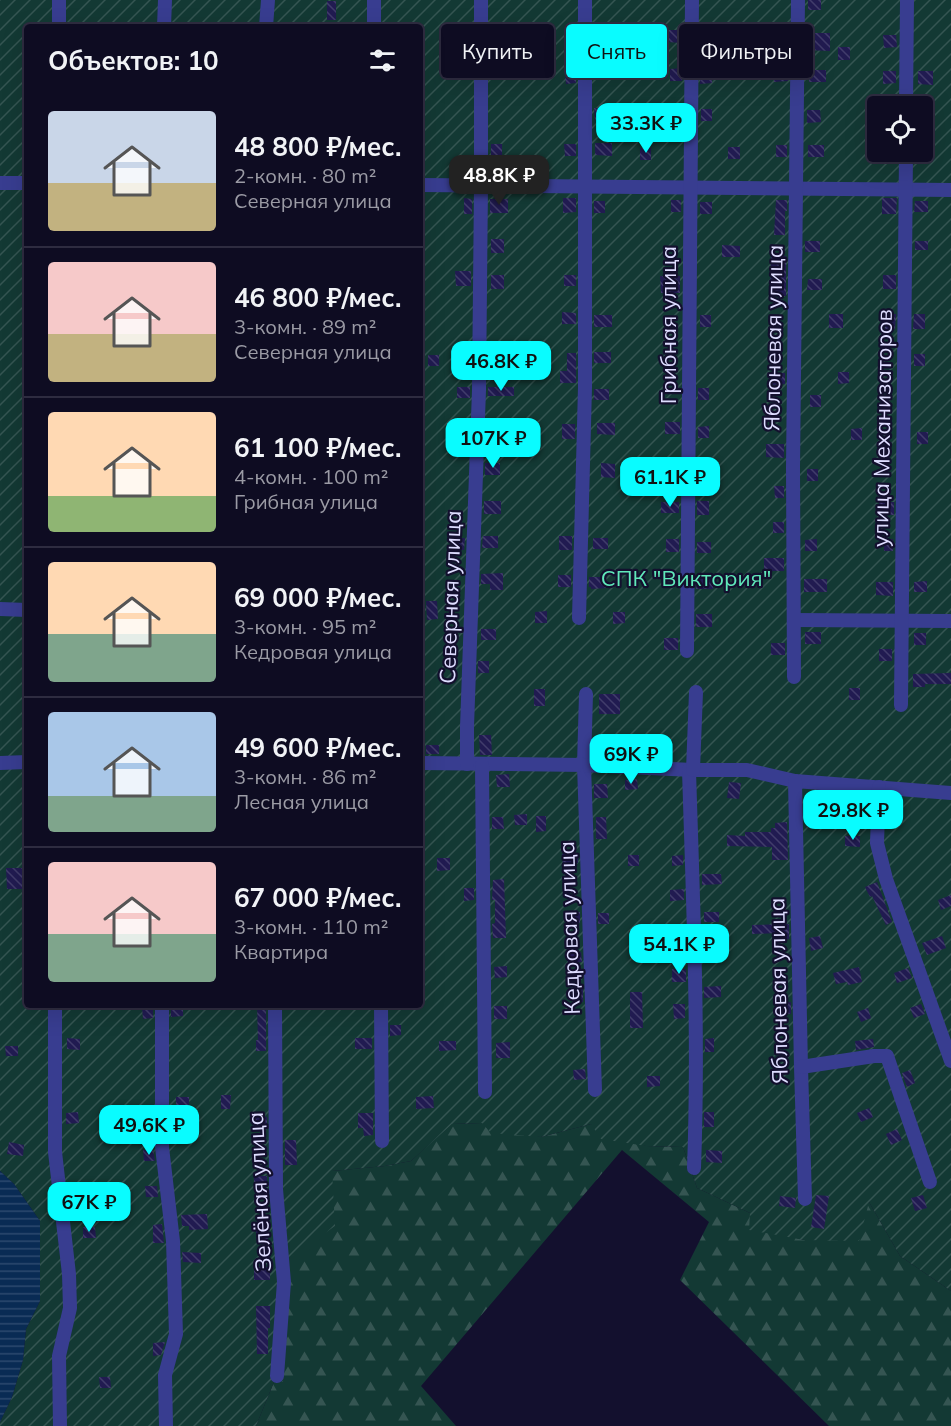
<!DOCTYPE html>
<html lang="ru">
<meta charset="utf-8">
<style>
:root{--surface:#0e0c22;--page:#1c1a2f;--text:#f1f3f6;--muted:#9b9ba5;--line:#2e2c40;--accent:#09fcff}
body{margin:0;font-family:Mulish,sans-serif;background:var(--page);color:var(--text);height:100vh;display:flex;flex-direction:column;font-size:22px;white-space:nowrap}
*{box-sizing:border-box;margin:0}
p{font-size:20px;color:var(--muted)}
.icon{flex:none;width:33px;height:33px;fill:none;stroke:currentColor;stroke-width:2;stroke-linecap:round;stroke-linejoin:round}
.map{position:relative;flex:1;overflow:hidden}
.details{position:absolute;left:24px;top:24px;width:399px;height:984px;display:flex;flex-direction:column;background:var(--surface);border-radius:6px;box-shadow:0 6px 24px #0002,0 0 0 2px var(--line)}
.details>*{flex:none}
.banner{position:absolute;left:441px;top:24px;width:420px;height:54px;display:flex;gap:12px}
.fabs{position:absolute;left:867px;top:96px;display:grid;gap:12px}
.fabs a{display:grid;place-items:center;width:66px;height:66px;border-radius:6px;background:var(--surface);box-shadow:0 6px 24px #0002,0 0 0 2px var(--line);font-size:30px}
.price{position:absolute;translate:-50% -51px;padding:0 14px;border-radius:12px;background:var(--accent);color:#111;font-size:20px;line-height:39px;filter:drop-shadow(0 2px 3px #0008)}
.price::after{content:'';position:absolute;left:50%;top:36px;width:18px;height:14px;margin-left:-9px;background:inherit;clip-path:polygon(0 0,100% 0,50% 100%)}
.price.on{background:#222;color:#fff}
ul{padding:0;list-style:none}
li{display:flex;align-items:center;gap:18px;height:150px;padding:0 24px}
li+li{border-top:2px solid var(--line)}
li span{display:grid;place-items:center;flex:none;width:168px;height:120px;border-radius:6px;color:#555}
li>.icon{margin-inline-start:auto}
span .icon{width:72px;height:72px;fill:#fffc;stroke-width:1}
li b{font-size:26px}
h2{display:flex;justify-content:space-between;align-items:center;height:72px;padding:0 24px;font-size:26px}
.tag{padding:0 21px;border-radius:6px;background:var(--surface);box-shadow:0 6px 24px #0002,0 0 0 2px var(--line);font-size:21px;line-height:54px}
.tag.on{background:var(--accent);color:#111}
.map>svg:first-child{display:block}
</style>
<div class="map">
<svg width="951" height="1426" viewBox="0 0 951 1426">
<defs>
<pattern id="forest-firs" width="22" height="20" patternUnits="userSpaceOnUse" patternTransform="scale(1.5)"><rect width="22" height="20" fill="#133934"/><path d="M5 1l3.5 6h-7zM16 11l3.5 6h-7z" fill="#355552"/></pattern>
<pattern id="garden-furrows" width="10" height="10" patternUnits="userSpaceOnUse" patternTransform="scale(1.5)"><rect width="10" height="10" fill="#133934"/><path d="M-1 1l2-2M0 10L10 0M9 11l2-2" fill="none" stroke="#355552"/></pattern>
<pattern id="water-rules" width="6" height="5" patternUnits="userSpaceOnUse" patternTransform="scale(1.5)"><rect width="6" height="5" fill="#092b54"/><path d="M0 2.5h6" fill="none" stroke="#2c496e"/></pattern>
<pattern id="building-back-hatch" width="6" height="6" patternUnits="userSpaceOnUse" patternTransform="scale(1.5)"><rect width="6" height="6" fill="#211b51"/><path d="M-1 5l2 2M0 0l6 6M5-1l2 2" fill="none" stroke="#413c6b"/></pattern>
</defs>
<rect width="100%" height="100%" fill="#13102e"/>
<!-- forest -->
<polygon fill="url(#forest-firs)" points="482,1123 541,1137 591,1124 646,1146 683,1147 697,1188 750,1213 793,1237 804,1240 869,1202 900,1256 951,1291 951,1426 829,1426 680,1280 709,1222 622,1150 421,1386 456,1426 256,1426 274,1382 282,1382 287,1260 332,1171 385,1166 411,1161 451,1124"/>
<!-- garden -->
<path fill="url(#garden-furrows)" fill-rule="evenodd" d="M 0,0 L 951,0 L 951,1291 L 900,1256 L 869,1202 L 859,1241 L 804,1240 L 749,1230 L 750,1213 L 697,1188 L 683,1147 L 646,1146 L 601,1139 L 591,1124 L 541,1137 L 491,1133 L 482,1123 L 452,1124 L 411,1161 L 385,1166 L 332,1171 L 335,1226 L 287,1260 L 283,1382 L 274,1382 L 256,1426 L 0,1426 L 0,1422 L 12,1397 L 23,1360 L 26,1329 L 40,1301 L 40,1221 L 14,1184 L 0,1171 ZM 27,27 L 420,27 L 420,1005 L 27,1005 ZM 878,106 L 922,106 L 922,152 L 878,152 Z"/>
<!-- water -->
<polygon fill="url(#water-rules)" points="0,1171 14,1184 40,1221 40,1301 26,1329 23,1360 12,1397 0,1422"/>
<!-- building -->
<g fill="url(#building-back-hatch)">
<rect x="808" y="0" width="13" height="10"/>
<rect x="327" y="1" width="9" height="19"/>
<rect x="456" y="30" width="16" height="12"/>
<rect x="594" y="30" width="17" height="13"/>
<polygon points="666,30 683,30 683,43 666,42"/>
<polygon points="534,31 546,31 546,43 535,43"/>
<polygon points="773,32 786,32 786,44 773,45"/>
<rect x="701" y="33" width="13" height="12"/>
<polygon points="807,33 830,33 830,51 806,50"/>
<polygon points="883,35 896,35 897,47 884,48"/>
<rect x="838" y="47" width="12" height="13"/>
<rect x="516" y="48" width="11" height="11"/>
<rect x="457" y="68" width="15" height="12"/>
<polygon points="596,68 609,68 610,80 594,80 594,70 596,70"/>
<polygon points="682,68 682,81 670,81 670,69"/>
<polygon points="774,69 787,69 788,81 774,82"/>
<rect x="809" y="70" width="17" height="12"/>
<polygon points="576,71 576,83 566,84 565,72"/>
<polygon points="700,71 712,71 712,83 700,84"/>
<polygon points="883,71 896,71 896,83 883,84"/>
<polygon points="918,71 933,71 933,85 918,84"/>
<polygon points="664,106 678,106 678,118 664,119"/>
<polygon points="594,108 606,108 606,120 595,120"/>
<rect x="701" y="109" width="11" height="12"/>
<polygon points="807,110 820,110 821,122 807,123"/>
<polygon points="595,143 612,143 612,156 595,155"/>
<rect x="491" y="144" width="11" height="15"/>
<polygon points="564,144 576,144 576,156 565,156"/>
<rect x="776" y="145" width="11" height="12"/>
<rect x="808" y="145" width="16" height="12"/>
<rect x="728" y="147" width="12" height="12"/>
<rect x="640" y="148" width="11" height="12"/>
<rect x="459" y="157" width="13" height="14"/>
<polygon points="464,198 472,199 472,214 464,214"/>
<polygon points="563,198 576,198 576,212 563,213"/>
<polygon points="882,198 897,198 896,214 882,214"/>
<rect x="490" y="199" width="18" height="14"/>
<rect x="671" y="200" width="10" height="12"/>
<polygon points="776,200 787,200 787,211 785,211 785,235 774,235"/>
<rect x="594" y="201" width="11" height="12"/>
<polygon points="915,201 928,201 928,212 914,212"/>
<rect x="700" y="202" width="12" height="12"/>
<rect x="491" y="239" width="13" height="14"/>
<rect x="805" y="241" width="15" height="11"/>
<rect x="915" y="241" width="13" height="9"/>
<polygon points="722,245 740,246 740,257 722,257"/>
<polygon points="771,256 786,256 786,296 770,296"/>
<polygon points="455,271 471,271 471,286 456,286"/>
<rect x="491" y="275" width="13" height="14"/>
<rect x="564" y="275" width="12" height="11"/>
<rect x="883" y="275" width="13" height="14"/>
<polygon points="660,276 680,276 680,293 661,293"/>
<polygon points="808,279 822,279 822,290 807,290"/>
<polygon points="562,312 576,313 576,324 562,324"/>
<rect x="829" y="314" width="14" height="14"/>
<polygon points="885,314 896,314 895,329 885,329"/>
<polygon points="914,314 925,314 925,329 913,329"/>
<rect x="594" y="315" width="18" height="12"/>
<rect x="700" y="315" width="11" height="12"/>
<rect x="489" y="350" width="15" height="15"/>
<rect x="594" y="352" width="17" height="11"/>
<polygon points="567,353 576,353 576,383 560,383 560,371 567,371"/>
<rect x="914" y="354" width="11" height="12"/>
<rect x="428" y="355" width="11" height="11"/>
<polygon points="838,372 849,372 849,383 838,384"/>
<polygon points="773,373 785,373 785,384 773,385"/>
<rect x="457" y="387" width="13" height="11"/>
<rect x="488" y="387" width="26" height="9"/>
<rect x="698" y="388" width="11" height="12"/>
<rect x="594" y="389" width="15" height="11"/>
<rect x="810" y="395" width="11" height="12"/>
<rect x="665" y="422" width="15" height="12"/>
<polygon points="487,423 500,423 500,435 486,435"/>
<polygon points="597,423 615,423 615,435 597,434"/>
<rect x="562" y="424" width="13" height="15"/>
<polygon points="456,426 469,426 468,440 456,440"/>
<polygon points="709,426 709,438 698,438 698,427"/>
<polygon points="862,428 862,440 851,440 851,429"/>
<rect x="917" y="432" width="11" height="12"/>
<polygon points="766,444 784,444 784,458 766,457"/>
<rect x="485" y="463" width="15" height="12"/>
<polygon points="601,463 615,464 615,478 601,477"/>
<rect x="664" y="463" width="15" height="11"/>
<rect x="807" y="469" width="11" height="12"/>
<polygon points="774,486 784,486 784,498 775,498"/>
<rect x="484" y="501" width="17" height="13"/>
<rect x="697" y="501" width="12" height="14"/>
<rect x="661" y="502" width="18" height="11"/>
<rect x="879" y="502" width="15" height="13"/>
<rect x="773" y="522" width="11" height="11"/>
<polygon points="483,536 498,536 498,548 482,548"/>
<rect x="559" y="536" width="13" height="14"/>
<polygon points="454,538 465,538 464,550 454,550"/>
<rect x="593" y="538" width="15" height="11"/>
<rect x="666" y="539" width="13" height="13"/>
<polygon points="817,539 817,551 805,551 805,540"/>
<rect x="884" y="539" width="9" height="12"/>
<rect x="697" y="542" width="14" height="11"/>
<rect x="764" y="558" width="20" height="13"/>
<polygon points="503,573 503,590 490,590 490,584 481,584 481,574"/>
<rect x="558" y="575" width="13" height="12"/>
<polygon points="697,576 713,576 713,589 696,589"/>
<polygon points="589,577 606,577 606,588 591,589 591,587 589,587"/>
<rect x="804" y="579" width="23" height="13"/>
<polygon points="927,581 927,592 914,592 914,582"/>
<polygon points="876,582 893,582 893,596 876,595"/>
<polygon points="426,601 437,601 438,619 427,620"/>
<polygon points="547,611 547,623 535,623 535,612"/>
<polygon points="613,612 625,612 625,623 613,624"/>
<rect x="696" y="614" width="16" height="13"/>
<rect x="481" y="629" width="15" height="11"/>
<rect x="805" y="632" width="16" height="12"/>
<rect x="914" y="633" width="12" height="12"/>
<rect x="664" y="638" width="14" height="12"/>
<rect x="771" y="643" width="14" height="12"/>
<rect x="879" y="649" width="13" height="12"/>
<rect x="478" y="661" width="11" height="12"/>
<polygon points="951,673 951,684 925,684 925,687 913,687 913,674"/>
<rect x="849" y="688" width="11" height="12"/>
<rect x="534" y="689" width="11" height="17"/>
<rect x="599" y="694" width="21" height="20"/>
<polygon points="479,735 491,735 492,755 480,755"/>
<rect x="426" y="745" width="13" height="9"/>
<polygon points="509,774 510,787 497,787 496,775"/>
<polygon points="637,779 638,789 625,790 625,780"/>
<polygon points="729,782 741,783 739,799 727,798"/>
<polygon points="594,784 607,784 608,798 594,798"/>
<polygon points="527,814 527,825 515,825 514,815"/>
<polygon points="536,816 546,816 546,831 536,832"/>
<polygon points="492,817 503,817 504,829 492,829"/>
<polygon points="596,817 606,817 607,839 596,839"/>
<polygon points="787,822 788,860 772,860 772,847 727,846 727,835 745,836 745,832 771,832 771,828 775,828 775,823"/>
<polygon points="845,836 860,836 860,847 845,846"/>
<polygon points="578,853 578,863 563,864 562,854"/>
<rect x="628" y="855" width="11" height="11"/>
<polygon points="683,855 683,865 672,866 672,856"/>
<polygon points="437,858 450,858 450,870 437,871"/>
<polygon points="6,868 27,868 27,889 7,889"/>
<polygon points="702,874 721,874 722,884 702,885"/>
<polygon points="504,879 506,938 493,938 492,924 495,923 495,900 492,900 493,880"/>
<polygon points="877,882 892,922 886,925 872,896 870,897 865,887"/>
<polygon points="464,888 474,888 474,900 464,901"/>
<polygon points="684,889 684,900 670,901 670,890"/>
<polygon points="951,895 951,906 941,910 938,900"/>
<polygon points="580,912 580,923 568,924 567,913"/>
<rect x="704" y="912" width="15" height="10"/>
<rect x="598" y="913" width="11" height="11"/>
<polygon points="785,924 789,924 789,939 780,940 780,933 752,934 752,925"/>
<polygon points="820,936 823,948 811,951 809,938"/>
<polygon points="942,936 946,948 927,955 922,943"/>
<polygon points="581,952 582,962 568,963 567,953"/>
<polygon points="507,966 507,977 495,978 494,967"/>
<polygon points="859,967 862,982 848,985 847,982 836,984 833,973"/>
<polygon points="908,968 912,978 897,983 894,973"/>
<rect x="672" y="969" width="14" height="13"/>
<polygon points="721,986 721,997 704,998 704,987"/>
<polygon points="583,987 583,1002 573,1003 572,988"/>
<polygon points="630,992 642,992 643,1028 630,1028"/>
<rect x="776" y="1002" width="15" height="12"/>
<polygon points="673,1004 685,1004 685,1018 674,1019"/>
<polygon points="921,1004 925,1014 914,1018 910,1008"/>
<polygon points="171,1005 183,1005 183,1016 171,1017"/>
<polygon points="257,1005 266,1005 266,1051 256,1051 256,1040 258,1040"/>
<rect x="494" y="1006" width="13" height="13"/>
<polygon points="142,1007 153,1007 153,1018 143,1019"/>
<polygon points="868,1008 871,1018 861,1022 857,1012"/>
<polygon points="390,1025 401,1025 401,1035 390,1036"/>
<polygon points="67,1038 80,1039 80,1050 67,1049"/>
<rect x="355" y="1038" width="17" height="11"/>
<polygon points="714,1038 714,1052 705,1052 705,1039"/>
<polygon points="873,1039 874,1047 856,1050 855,1041"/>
<polygon points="439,1041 456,1041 456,1050 439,1051"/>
<polygon points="510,1042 510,1058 496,1058 496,1043"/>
<polygon points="5,1046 18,1046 18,1056 6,1056"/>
<polygon points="585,1069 586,1079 574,1080 573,1070"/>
<polygon points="910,1070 915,1083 907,1087 902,1073"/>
<polygon points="647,1076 660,1076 660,1086 647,1087"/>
<polygon points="221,1095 231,1095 230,1109 221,1109"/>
<polygon points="433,1096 434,1108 416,1109 416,1097"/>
<rect x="176" y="1097" width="13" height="13"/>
<polygon points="869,1108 873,1117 861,1122 857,1113"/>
<polygon points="78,1112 79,1123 66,1124 66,1113"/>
<rect x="704" y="1112" width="10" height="15"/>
<polygon points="358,1113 373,1113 373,1135 364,1136 363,1128 358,1128"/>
<rect x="253" y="1117" width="14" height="11"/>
<polygon points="897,1129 902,1140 891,1145 886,1134"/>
<polygon points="285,1140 296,1140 297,1165 285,1165"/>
<polygon points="9,1142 24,1145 23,1156 7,1154"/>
<polygon points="143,1150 153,1150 155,1161 144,1161"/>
<polygon points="706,1150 722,1151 722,1163 706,1162"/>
<rect x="254" y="1176" width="13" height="10"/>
<polygon points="145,1186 157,1186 158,1197 146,1197"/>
<polygon points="83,1188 85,1199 72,1201 70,1190"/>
<polygon points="816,1195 829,1196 824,1229 811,1227"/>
<polygon points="923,1195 927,1208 915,1211 911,1198"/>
<polygon points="780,1196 796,1198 795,1208 779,1206"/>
<polygon points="103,1209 117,1209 117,1220 103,1221"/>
<polygon points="207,1214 208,1229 189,1230 189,1226 182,1226 181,1215"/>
<polygon points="162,1224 164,1243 153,1243 153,1225"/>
<polygon points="83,1227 95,1227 96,1238 83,1238"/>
<polygon points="268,1229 268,1239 256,1240 256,1230"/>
<polygon points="182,1252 201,1253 201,1263 183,1262"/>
<rect x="254" y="1267" width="16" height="13"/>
<polygon points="256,1306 270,1306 270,1328 268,1328 268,1354 257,1354"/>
<polygon points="165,1342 161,1355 153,1356 153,1343"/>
<polygon points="99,1377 110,1377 111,1388 100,1388"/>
</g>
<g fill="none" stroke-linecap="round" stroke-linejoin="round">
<!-- minor -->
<g stroke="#383d90" stroke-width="14">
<polyline points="59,27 59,0"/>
<polyline points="164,27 165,0"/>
<polyline points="266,27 268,0"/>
<polyline points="374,27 374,0"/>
<polyline points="906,106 907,0"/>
<polyline points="0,183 27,183"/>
<polyline points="420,185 951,190"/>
<polyline points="0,609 27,610"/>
<polyline points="579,618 585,387 585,0"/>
<polyline points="794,620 951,621"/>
<polyline points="687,651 692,0"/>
<polyline points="794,677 793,468 798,0"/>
<polyline points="586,694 584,765 595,1090"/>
<polyline points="901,705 906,152"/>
<polyline points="0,763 27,762"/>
<polyline points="420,763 584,765 693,770 747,770 795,781 951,793"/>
<polyline points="467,764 467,727 479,390 481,185 481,0"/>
<polyline points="482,765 485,1092"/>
<path d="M 689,770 C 693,903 699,1035 694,1168"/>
<polyline points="693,770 696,692"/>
<polyline points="795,781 801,1067 805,1199"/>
<polyline points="879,787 877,843 886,879 951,1061"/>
<polyline points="55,1005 55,1152 69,1274 70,1308 59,1356 60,1426"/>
<polyline points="162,1005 162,1147 173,1241 176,1334 165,1375 166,1426"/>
<polyline points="275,1005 276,1189 284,1282 277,1376"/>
<polyline points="381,1005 382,1141"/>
<polyline points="801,1067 874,1056 887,1056 930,1182"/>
</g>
</g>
<g text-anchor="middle" stroke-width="4.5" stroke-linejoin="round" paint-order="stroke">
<!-- street labels -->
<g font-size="22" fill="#deddff" stroke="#13102e">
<text transform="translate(668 325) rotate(-90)" y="8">Грибная улица</text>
<text transform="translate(773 338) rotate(-89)" y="8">Яблоневая улица</text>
<text transform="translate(882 428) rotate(-89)" y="8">улица Механизаторов</text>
<text transform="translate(450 597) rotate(-88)" y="8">Северная улица</text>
<text transform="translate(569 928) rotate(-92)" y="8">Кедровая улица</text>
<text transform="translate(778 991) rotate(-91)" y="8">Яблоневая улица</text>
<text transform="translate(259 1192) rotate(-93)" y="8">Зелёная улица</text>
</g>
<!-- park labels -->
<g font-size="22" fill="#60e9ba" stroke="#13102e">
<text x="686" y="586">СПК "Виктория"</text>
</g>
</g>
</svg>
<div class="fabs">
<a><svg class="icon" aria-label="locate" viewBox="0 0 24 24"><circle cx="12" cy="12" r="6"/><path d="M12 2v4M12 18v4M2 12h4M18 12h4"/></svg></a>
</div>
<b class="price" style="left:646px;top:154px">33.3K ₽</b>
<b class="price on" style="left:499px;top:206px">48.8K ₽</b>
<b class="price" style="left:501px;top:392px">46.8K ₽</b>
<b class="price" style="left:493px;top:469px">107K ₽</b>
<b class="price" style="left:670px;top:508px">61.1K ₽</b>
<b class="price" style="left:631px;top:785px">69K ₽</b>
<b class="price" style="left:853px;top:841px">29.8K ₽</b>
<b class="price" style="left:679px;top:975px">54.1K ₽</b>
<b class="price" style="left:149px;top:1156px">49.6K ₽</b>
<b class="price" style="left:89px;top:1233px">67K ₽</b>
<div class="banner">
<a class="tag">Купить</a>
<a class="tag on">Снять</a>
<a class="tag">Фильтры</a>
</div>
<section class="details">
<h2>Объектов: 10<svg class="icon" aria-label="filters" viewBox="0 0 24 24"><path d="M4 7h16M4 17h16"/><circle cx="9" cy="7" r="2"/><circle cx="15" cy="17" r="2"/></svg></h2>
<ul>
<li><span style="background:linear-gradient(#c9d6e8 60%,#c2b280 0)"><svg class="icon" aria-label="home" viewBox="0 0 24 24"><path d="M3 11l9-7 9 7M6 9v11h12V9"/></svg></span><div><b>48 800 ₽/мес.</b><p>2-комн. · 80 m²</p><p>Северная улица</p></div></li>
<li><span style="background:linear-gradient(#f6c9c9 60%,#c2b280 0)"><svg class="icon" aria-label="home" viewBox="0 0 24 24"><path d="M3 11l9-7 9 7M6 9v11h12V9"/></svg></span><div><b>46 800 ₽/мес.</b><p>3-комн. · 89 m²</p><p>Северная улица</p></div></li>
<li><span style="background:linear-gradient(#ffd9b3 70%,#8fb573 0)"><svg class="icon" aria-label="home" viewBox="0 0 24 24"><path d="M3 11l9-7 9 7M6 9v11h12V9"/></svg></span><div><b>61 100 ₽/мес.</b><p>4-комн. · 100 m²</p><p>Грибная улица</p></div></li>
<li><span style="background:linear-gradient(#ffd9b3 60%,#7fa58c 0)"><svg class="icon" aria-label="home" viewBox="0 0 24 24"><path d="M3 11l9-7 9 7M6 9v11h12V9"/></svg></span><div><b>69 000 ₽/мес.</b><p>3-комн. · 95 m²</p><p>Кедровая улица</p></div></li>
<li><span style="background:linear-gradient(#a9c7e8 70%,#7fa58c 0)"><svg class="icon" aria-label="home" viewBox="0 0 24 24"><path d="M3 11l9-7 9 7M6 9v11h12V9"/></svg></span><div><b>49 600 ₽/мес.</b><p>3-комн. · 86 m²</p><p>Лесная улица</p></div></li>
<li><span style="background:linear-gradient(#f6c9c9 60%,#7fa58c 0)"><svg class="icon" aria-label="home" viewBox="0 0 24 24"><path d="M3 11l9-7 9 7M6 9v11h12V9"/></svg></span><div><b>67 000 ₽/мес.</b><p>3-комн. · 110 m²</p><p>Квартира</p></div></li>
</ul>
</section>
</div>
